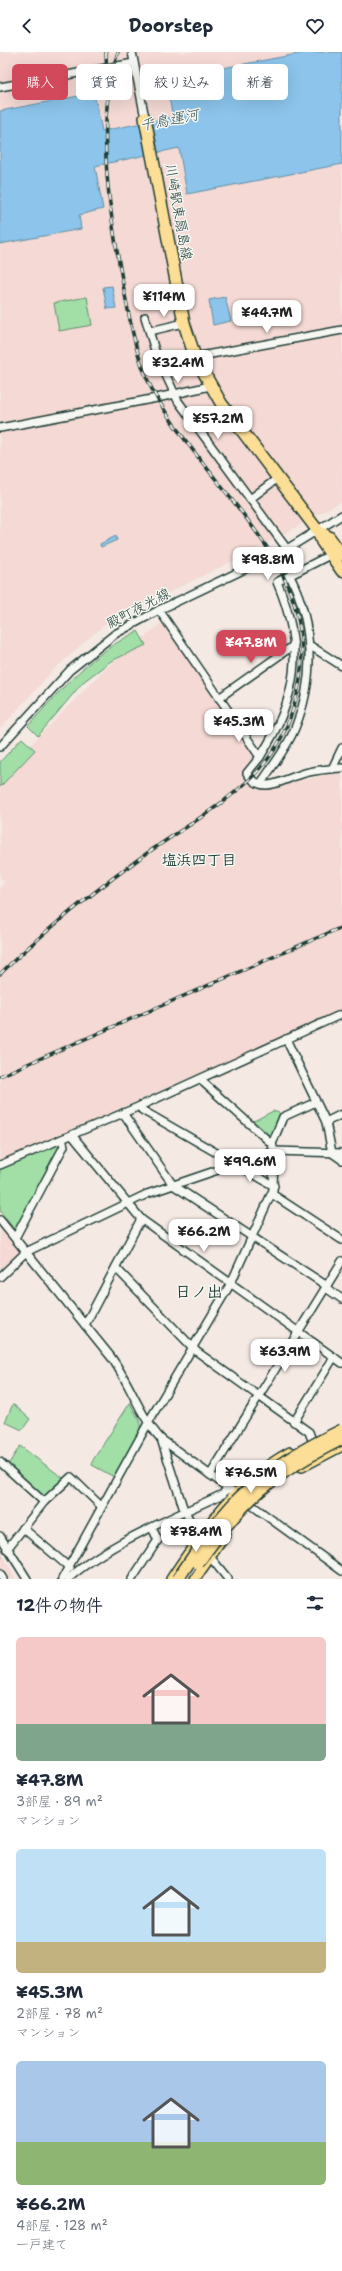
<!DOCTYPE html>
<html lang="ja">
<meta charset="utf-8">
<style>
:root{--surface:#fff;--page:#f2f2f3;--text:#1f2937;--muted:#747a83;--accent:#d1495b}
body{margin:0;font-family:"Shantell Sans","Klee One",sans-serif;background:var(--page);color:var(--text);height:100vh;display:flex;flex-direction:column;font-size:15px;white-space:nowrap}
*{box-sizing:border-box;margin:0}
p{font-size:13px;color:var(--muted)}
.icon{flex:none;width:22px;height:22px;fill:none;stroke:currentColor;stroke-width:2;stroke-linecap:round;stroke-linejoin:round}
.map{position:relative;height:1527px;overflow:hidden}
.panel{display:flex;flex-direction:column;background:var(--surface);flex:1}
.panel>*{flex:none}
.banner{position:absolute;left:12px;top:12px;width:318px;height:36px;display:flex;gap:8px}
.price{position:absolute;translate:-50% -34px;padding:0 9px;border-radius:8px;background:#fff;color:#222;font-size:13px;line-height:26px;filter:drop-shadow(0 1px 2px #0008)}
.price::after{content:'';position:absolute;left:50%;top:24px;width:12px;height:9px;margin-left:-6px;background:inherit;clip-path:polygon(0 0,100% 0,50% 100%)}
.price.active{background:var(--accent);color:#fff}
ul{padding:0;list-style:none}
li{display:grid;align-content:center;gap:8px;height:212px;padding:0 16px}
li span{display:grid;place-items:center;height:124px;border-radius:6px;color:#555}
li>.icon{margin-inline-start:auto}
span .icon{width:72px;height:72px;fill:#fffc;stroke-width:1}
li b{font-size:17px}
h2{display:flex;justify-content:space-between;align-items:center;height:48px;padding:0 16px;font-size:17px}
.chip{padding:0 14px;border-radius:6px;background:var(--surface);box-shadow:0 4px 16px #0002;font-size:14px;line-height:36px}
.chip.active{background:var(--accent);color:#fff}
header{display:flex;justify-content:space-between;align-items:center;height:52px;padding:0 16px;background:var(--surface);font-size:18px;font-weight:700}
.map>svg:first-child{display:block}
</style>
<header><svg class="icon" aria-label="back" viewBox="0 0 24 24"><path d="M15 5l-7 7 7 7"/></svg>Doorstep<svg class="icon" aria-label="heart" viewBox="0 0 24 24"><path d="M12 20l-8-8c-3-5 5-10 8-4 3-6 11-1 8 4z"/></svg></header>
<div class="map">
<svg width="342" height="1527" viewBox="0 0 342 1527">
<rect width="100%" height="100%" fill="#f5e9e4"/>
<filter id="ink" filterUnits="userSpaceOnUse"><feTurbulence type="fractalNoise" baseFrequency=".025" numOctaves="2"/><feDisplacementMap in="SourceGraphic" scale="8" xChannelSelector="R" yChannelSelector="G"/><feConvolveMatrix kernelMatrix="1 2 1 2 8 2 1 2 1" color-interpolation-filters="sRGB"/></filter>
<g filter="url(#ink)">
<!-- built -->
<g fill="#f4d9d4">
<polygon points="0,0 308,0 165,27 173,65 101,79 94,41 0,59"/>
<polygon points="179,96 187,142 342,112 342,449 263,494 105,572 52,619 0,677 0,192 81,177 79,163 102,157 95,114"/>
<polygon points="163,570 255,704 245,716 244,723 254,731 266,736 342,720 342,959 0,1109 0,836 5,829 0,825 0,724 106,616"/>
<polygon points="0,1177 20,1200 0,1218"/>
<polygon points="3,1503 15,1527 6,1527 0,1516 0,1504"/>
</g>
<!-- green -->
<g fill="#a2dfa7" stroke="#608e6e">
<polygon points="87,245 92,273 59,279 54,251"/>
<path d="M 138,579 L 146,593 L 111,609 L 83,630 L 38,684 L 28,674 C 63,635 91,602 138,579 Z"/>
<polygon points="22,686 35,698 0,735 0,710"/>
<polygon points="273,1059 282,1062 271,1087 252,1070"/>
<polygon points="60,1091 61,1094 17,1177 14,1177 0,1159 0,1117"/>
<polygon points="130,1351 140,1369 140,1378 116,1426 92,1413 93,1408"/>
<polygon points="13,1352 30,1367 22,1378 5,1370"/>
<polygon points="20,1394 63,1426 45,1447 8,1413"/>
</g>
<!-- water -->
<g fill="#8cc4eb" stroke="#608ea2">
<polygon points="308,0 342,0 342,112 187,142 179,96 95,114 103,157 79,163 81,177 0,192 0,59 94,41 102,79 173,65 165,27"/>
<polygon points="112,234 116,256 107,257 103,235"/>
<polygon points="225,245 231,269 213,273 209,248"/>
<polygon points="116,484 117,488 101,495 100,492"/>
</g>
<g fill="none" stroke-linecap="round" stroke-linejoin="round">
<!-- minor casing -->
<g stroke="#1f3d34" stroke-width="10">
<g id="minor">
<polyline points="132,0 145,66"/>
<polyline points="0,35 134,11"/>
<polyline points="145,265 156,302 178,349 287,497"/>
<polyline points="150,279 184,271"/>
<polyline points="195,305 342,278"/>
<polyline points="0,376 157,346 210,334"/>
<polyline points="250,447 278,426"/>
<path d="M 159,558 L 260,705 L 247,721 C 262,744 281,728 299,723 C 312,718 328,717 342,716"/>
<polyline points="309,593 342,614"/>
<polyline points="219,646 294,593"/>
<polyline points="0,695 70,618 115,582 159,558 287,497 342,463"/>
<path d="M 260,705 C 298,646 305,595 277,530 L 330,503"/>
<polyline points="332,717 342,696"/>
<path d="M 261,731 C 273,713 287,696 295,676 C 315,628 314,571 290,524"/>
<polyline points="286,987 326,1070 332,1101 342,1108"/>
<polyline points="140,1054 142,1058 274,1134"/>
<polyline points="123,1061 173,1133 327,1234"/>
<polyline points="326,1070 342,1062"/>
<polyline points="72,1083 141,1167 342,1311"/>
<polyline points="272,1092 283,1065 316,1050"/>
<polyline points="0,1113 140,1054 342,962"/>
<polyline points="272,1142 342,1188"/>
<path d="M 0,1168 L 111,1305 C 130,1331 139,1363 161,1387 L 342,1519"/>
<polyline points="15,1186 64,1094 62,1087"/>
<polyline points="116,1216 196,1299 309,1380 312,1388"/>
<polyline points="0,1225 26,1200 147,1142 274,1099 342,1101"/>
<polyline points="326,1236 342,1247"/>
<polyline points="85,1273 141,1167"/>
<polyline points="294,1370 334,1305"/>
<polyline points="161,1387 183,1455 201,1491"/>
<polyline points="0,1410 44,1450"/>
<polyline points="210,1423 342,1209"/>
<polyline points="23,1476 70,1516"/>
<polyline points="0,1484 27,1527"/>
<polyline points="7,1497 44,1450 71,1425 101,1454"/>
<polyline points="207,1501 228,1527"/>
<polyline points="0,1522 3,1527"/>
<polyline points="62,1527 152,1364 231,1231 273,1138 274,1099 272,1092 204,1031 202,1027"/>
<path d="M 68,1527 C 107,1492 174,1465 223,1442 L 227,1436"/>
<polyline points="132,1527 158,1488 152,1476"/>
</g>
</g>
<!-- major casing -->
<g stroke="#1f3d34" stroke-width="12">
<g id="major">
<polyline points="302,1415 342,1394"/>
<path d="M 171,1527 C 204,1477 236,1429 290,1400"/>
<polyline points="195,1527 226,1482"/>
</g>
</g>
<!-- highway casing -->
<g stroke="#1f3d34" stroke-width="14">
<g id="highway">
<polyline points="145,66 184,271 195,305 221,351 318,479 322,490 342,519"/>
<polyline points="318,479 329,485 342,503"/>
</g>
</g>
<!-- minor -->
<use href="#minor" stroke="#f6f6f2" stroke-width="7"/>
<!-- major -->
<use href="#major" stroke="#fdde96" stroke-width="9"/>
<!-- highway -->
<use href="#highway" stroke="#fdde96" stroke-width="11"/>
<!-- rail casing -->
<g stroke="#1f3d34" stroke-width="3.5">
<g id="rail">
<polyline points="106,0 107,30"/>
<path d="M 0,922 C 41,882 86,846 132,812 C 171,783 215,760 250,727 C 292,688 310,623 298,566 C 294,547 286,530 278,513 C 244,455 191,404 157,346 C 138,315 132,278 125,243 C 111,168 93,74 118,0"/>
<polyline points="0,1024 342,875"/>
<polyline points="0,1504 0,1505"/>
</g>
</g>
<!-- rail -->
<use href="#rail" stroke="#f6f6f2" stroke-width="2" stroke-dasharray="6" stroke-linecap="butt"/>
<!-- highway-bridge casing -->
<g stroke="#1f3d34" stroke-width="14" stroke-linecap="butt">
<g id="highway-bridge">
<path d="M 198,1511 C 242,1448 273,1421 342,1387"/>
<path d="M 178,1527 C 196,1500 214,1472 236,1449 C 266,1418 303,1397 342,1378"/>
</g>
</g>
<!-- highway-bridge -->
<use href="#highway-bridge" stroke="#fdde96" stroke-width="11"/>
</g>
</g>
<g text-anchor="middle" stroke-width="3" stroke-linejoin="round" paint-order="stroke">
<!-- street labels -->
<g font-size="14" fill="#1f3d34" stroke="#f6f6f2">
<text transform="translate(179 160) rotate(80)" y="5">川崎駅東扇島線</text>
<text transform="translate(138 556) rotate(-28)" y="5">殿町夜光線</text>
</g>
<!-- water labels -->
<g font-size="15" font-style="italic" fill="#355859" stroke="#f6f6f2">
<text transform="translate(169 68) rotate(-11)" y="5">千鳥運河</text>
</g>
<!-- neighbourhood labels -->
<g font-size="15" font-weight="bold" fill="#1f3d34" stroke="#f6f6f2">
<text x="199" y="813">塩浜四丁目</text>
</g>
<!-- quarter labels -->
<g font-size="16" font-weight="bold" fill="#1f3d34" stroke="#f6f6f2">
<text x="199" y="1245">日ノ出</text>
</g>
</g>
</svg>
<b class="price" style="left:164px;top:266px">¥114M</b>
<b class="price" style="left:267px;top:282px">¥44.7M</b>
<b class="price" style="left:178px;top:332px">¥32.4M</b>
<b class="price" style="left:218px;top:388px">¥57.2M</b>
<b class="price" style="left:268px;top:529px">¥98.8M</b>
<b class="price active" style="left:251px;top:612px">¥47.8M</b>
<b class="price" style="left:239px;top:691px">¥45.3M</b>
<b class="price" style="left:250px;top:1131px">¥99.6M</b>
<b class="price" style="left:204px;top:1201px">¥66.2M</b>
<b class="price" style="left:285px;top:1321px">¥63.9M</b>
<b class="price" style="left:251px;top:1442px">¥76.5M</b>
<b class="price" style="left:196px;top:1501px">¥78.4M</b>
<div class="banner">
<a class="chip active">購入</a>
<a class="chip">賃貸</a>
<a class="chip">絞り込み</a>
<a class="chip">新着</a>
</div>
</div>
<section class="panel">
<h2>12件の物件<svg class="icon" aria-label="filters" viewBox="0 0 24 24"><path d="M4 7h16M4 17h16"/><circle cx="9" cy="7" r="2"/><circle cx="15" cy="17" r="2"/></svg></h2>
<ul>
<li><span style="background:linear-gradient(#f6c9c9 70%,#7fa58c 0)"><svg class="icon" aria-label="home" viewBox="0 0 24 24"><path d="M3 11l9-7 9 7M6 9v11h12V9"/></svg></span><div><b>¥47.8M</b><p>3部屋 · 89 m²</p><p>マンション</p></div></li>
<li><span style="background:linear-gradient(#bfe0f5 75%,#c2b280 0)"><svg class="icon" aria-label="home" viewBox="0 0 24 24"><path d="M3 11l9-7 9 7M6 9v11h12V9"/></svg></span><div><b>¥45.3M</b><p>2部屋 · 78 m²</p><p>マンション</p></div></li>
<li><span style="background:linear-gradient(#a9c7e8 65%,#8fb573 0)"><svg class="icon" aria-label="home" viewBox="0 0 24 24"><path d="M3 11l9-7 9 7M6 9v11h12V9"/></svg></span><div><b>¥66.2M</b><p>4部屋 · 128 m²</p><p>一戸建て</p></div></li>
</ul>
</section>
